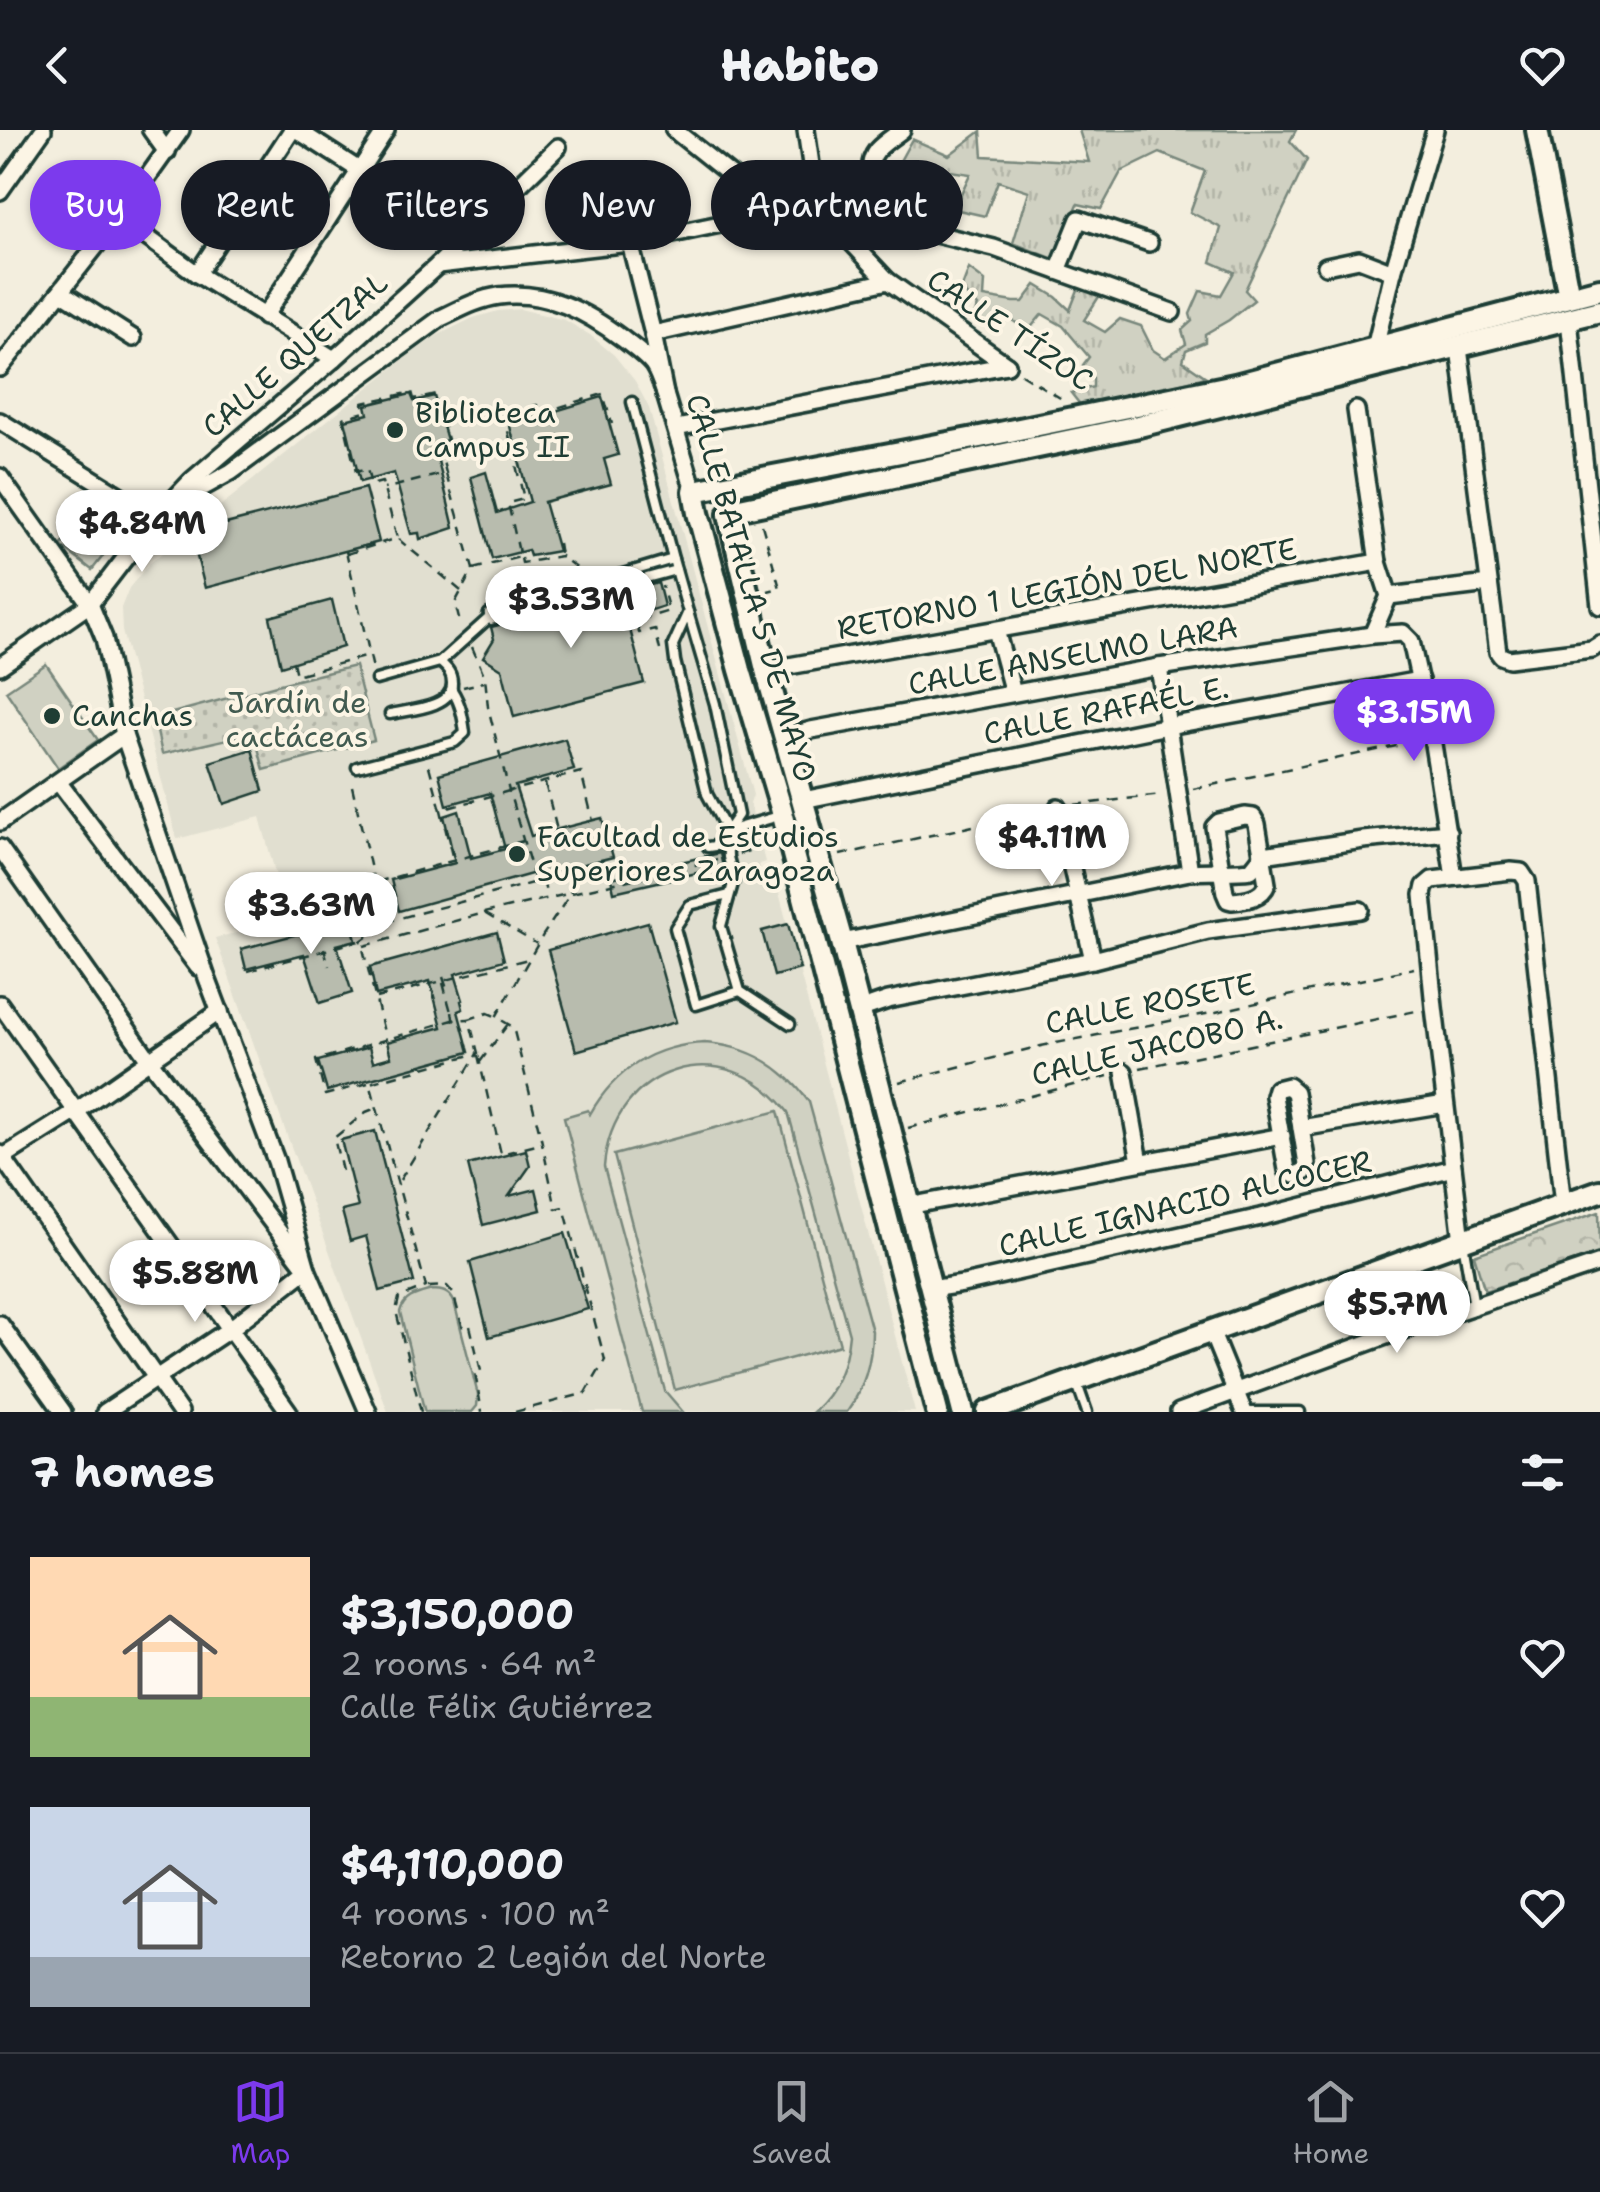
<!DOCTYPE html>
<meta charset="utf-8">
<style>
:root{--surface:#171b24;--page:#20242c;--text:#f1f3f6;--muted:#9ea1a6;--line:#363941;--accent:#7c3aed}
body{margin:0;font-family:"Shantell Sans",sans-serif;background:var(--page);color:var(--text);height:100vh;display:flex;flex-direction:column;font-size:38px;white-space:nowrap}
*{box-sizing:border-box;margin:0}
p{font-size:32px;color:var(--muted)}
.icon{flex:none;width:55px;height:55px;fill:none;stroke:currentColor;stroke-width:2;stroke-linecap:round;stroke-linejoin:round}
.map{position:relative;height:1282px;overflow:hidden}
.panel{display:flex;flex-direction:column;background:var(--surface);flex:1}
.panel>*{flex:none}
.top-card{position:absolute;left:30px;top:30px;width:1000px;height:90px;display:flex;gap:20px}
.price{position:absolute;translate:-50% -85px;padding:0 22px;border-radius:35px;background:#fff;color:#222;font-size:32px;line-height:65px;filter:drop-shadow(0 2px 5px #0008)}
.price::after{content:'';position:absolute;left:50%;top:60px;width:30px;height:22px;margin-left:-15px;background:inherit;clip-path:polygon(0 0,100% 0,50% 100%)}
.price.on{background:var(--accent);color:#fff}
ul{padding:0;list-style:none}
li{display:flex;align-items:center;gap:30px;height:250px;padding:0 30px}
li span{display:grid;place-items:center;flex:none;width:280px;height:200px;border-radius:0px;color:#555}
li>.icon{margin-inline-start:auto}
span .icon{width:120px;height:120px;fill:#fffc;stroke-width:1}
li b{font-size:42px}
h2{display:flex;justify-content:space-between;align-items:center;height:120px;padding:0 30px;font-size:42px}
.tag{padding:0 35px;border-radius:45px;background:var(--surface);box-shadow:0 2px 8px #0004;font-size:35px;line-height:90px}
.tag.on{background:var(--accent);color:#fff}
header{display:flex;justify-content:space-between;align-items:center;height:130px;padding:0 30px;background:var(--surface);font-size:45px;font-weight:800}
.tabs{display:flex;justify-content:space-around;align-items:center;height:140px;border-top:2px solid var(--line);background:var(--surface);font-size:28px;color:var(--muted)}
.tabs a{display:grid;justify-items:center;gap:5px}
.tabs .on{color:var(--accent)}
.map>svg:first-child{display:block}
</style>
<header><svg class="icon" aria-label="back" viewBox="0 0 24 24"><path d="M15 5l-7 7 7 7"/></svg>Habito<svg class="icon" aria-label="heart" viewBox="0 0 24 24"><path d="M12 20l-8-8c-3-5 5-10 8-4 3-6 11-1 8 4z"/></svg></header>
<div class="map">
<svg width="1600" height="1282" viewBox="0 0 1600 1282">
<defs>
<pattern id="grass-tufts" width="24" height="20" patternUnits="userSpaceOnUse" patternTransform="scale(2.5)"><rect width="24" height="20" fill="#d0d1c2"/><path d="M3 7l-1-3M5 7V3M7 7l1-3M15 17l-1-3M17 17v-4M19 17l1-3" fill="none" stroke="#b2b4a7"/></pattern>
<pattern id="forest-crowns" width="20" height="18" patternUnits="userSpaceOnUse" patternTransform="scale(2.5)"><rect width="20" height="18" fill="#d0d1c2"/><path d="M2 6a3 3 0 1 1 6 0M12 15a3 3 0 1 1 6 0" fill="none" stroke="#b2b4a7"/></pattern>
<pattern id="garden-dots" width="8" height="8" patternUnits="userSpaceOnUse" patternTransform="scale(2.5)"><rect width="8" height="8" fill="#d0d1c2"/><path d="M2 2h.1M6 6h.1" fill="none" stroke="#b2b4a7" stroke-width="1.8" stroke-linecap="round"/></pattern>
</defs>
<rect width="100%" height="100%" fill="#f3eede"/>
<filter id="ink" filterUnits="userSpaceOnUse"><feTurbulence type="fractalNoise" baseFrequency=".01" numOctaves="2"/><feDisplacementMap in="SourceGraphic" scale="20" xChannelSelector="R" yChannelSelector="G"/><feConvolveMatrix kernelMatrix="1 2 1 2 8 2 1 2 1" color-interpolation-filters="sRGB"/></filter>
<g filter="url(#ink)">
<!-- built -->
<polygon fill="#e1dfd0" points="520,179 565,190 590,205 614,225 635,251 649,278 753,665 750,674 765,732 759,734 761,744 776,751 915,1282 388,1282 215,808 288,790 260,687 177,709 122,501 121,478 129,458 148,435 169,417 408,226 438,205 473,188 498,181"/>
<!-- grass -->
<polygon fill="url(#grass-tufts)" stroke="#78877b" stroke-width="2.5" points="1079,0 1296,0 1290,11 1307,30 1245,160 1254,170 1229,190 1205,204 1205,212 1186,220 1183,231 1206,247 1082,277 1071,263 1093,257 1093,248 1083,235 1089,227 1063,196 1042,184 1028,201 1009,188 993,200 974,185 978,176 961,160 969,139 985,151 984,167 1014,172 1023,172 1036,155 1056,167 1070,180 1079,157 1100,165 1084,190 1105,202 1120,189 1141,196 1153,220 1165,228 1186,214 1182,200 1192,191 1190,184 1200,161 1221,165 1234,142 1211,132 1221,98 1190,82 1205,41 1160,23 1121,42 1101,79 1078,74 1054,129 1013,113 1029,61 998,51 985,86 954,79 970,44 944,40 924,72 895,40 912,9 949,25 981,1 983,26 1089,32"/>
<!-- forest -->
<polygon fill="url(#forest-crowns)" stroke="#78877b" stroke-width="2.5" points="1599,1082 1600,1123 1485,1161 1474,1125"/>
<!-- garden -->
<polygon fill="url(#garden-dots)" stroke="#78877b" stroke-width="2.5" points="355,536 374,610 264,640 254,603 162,624 154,588 280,554"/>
<!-- pitch -->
<g fill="#d0d1c2" stroke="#78877b" stroke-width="2.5">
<polygon points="99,367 130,392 92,440 61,416"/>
<polygon points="46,534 98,610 58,638 6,561"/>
<path d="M 705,913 C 750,916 783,936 809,972 L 872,1201 C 872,1231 865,1257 847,1282 L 813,1282 C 837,1261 846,1235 849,1204 L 788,982 C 726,900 612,935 604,1037 L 665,1261 L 683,1282 L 642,1282 L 564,987 L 588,980 L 590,984 C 615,940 654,915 705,913 Z"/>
<polygon points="778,981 840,1215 675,1260 614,1025"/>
<path d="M 432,1160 C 442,1160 450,1162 454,1172 L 478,1265 L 477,1276 L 472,1282 L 425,1282 L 424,1279 L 400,1182 C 404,1166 418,1164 432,1160 Z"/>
</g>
<!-- building -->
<g fill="#b8bcae" stroke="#1f3d34" stroke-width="2.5">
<polygon points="411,264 414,271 434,266 447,310 434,314 454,398 420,409 419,403 411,404 394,343 360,352 345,290 368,284 366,275"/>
<polygon points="602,267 618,325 604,329 611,354 544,372 558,421 530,426 528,420 492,429 471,347 486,342 497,383 530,372 507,285 536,277 539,286"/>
<polygon points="365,358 379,412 205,458 191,403"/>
<polygon points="658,453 664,476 627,488 644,553 514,587 502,539 483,527 494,509 491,497"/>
<polygon points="332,470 343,517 281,536 270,487"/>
<polygon points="565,609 574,640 515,656 531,706 602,688 613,727 543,744 542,741 399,781 391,750 455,733 444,686 459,681 471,728 505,719 490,663 447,675 439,644"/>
<polygon points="252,619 263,661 224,674 210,632"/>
<polygon points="720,723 723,737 614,762 611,748"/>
<polygon points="351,790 356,810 337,815 352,863 320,873 304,824 246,839 241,819"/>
<polygon points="648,792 676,892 576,921 548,820"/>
<polygon points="788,794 800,839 774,846 762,801"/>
<polygon points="497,802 504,830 455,844 463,870 461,871 463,879 458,881 469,922 327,961 318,931 369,917 373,932 391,927 387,912 442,897 430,851 376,865 370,837"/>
<polygon points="375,1001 414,1152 380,1161 366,1106 350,1111 342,1081 358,1077 341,1010"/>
<polygon points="526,1020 530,1036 509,1066 536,1059 541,1080 483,1095 468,1035"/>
<polygon points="565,1103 588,1179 489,1207 470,1132"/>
</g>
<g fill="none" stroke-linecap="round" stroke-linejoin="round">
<!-- lane casing -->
<g stroke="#1f3d34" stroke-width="15">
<g id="lane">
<polyline points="632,272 673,429"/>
<polygon points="688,482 715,574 738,685 727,701 707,664 675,531 673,515"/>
<polyline points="489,484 673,429 688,482"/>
<polyline points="489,484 491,490 676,440"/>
<polyline points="376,550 440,532 490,487"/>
<path d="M 390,584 C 408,580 453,578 452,553 C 452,543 447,538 440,532"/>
<path d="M 357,637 L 455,612 L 465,603 C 463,587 461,574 452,560"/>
<polyline points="779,686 727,701 728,727 734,750 721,796 740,861 790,894"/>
<polyline points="708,717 728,714"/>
<polyline points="729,765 690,775 675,798 696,875 740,861"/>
<polyline points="1463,1112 1474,1176"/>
<polyline points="1365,1149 1389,1205"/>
<polyline points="1076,1251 1087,1282"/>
<polyline points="1247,1282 1300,1282"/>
</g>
</g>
<!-- street casing -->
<g stroke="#1f3d34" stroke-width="22">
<g id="street">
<polyline points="151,0 167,22"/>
<polyline points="297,0 359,40"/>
<polyline points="674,0 777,82"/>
<polyline points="806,0 817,76"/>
<path d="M 902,0 C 894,6 883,13 877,20 C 857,45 891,79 905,97"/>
<polyline points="0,61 43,0"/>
<polyline points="817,76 888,151 1007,235"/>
<polyline points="119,87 197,144 334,229"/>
<polyline points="630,113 653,204 665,264 694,361"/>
<polyline points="854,114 873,95 886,92 994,118 1172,182"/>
<polyline points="438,135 630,113 777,82 817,76"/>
<polyline points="1326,136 1359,129 1393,142"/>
<polyline points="1058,141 1079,89 1149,113"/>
<polyline points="197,144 292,0"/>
<polyline points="61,162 133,208"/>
<polyline points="264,187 386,0"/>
<polyline points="1569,190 1600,476"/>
<polyline points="653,204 888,151"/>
<polyline points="1375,218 1393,142 1435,0"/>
<polyline points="1459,218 1498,522 1501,526 1509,529 1592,519 1600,514"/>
<polyline points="0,238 119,87 181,0"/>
<polyline points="1356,280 1378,432 1389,466 1372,505"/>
<polyline points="0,291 156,388"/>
<polyline points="676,298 1007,235"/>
<polyline points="0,347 90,474 104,508 124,605 207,848 276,1031 307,1139 368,1282"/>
<path d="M 177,372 L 231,342 L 441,188 C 460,179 478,169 499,166 C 547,160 587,182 623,209 C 633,217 645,225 653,235 C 659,244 662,255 665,264"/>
<polyline points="1389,466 1489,454"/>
<polyline points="996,500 1013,563"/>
<polyline points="0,536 90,474 156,388 192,350 334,229 438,135 558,17"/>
<polyline points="1159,537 1190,742"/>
<polyline points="766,540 1378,432"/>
<polyline points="785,607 811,600 1159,537 1372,505 1403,503 1411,511 1432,608 1454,747"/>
<polyline points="59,653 198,837"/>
<polyline points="803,670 1168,596 1420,550"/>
<polyline points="1058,677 1093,830"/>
<path d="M 1245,686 L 1253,687 L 1257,694 L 1267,754 C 1262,768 1245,770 1232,771 L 1228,770 L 1225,763 L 1214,697 L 1219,692 Z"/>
<polyline points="0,692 124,605"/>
<polyline points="0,718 150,931 307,1139 230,1199 105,1282"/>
<path d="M 842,812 L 1190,742 C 1211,740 1229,743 1251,740 L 1263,725 L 1363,710 L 1448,702"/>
<polyline points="0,874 289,1282"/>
<polyline points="859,880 888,870 1093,830 1208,801 1360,780"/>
<polyline points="1124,942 1140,1032"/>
<polygon points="1288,956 1295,962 1307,1034 1304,1042 1294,1045 1287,1040 1274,966 1276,959"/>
<polyline points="1301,998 1445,974"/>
<polyline points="0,1024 180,1282"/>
<polyline points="0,1029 75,982 220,881"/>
<polyline points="908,1076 1282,1006"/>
<polyline points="1462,1111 1434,877 1423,765 1425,756 1432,750 1511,741 1521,742 1527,751 1563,1075"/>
<polyline points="930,1159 963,1154 1261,1087 1453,1038"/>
<polyline points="0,1194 63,1282"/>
<polyline points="1211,1201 1244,1282"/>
<polyline points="1179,1282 1389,1205 1600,1133"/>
</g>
</g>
<!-- secondary casing -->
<g stroke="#1f3d34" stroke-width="28">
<g id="secondary">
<polyline points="1537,0 1569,167"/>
<polyline points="937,1282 781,678 740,540 698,383 694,361 980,307 1235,255 1600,159"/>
<polyline points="963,1282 842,812 766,540 729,385 735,380 1139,296 1600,181"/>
<polyline points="988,1282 1600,1061"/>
</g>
</g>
<!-- path -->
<g stroke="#1f3d34" stroke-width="2.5" stroke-dasharray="10 8" stroke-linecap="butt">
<polyline points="1021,244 1065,271"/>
<polyline points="446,344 473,439 455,473 461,497"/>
<polyline points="762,395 780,458 768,461"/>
<polyline points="398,409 461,461"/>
<polyline points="558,413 560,425"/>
<polyline points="346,421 373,539"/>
<polyline points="347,424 397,408 382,352 371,355 367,339 356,342 343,288 365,282 363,273 412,262 414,269 435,264 449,313 439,316 446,343 384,359"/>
<polyline points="521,428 522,433 561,426 583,443"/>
<polyline points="473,439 520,427 508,373 524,369 504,284 537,275 540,283 603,264 612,294"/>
<polyline points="472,517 485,547 488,577 509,661 581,642 593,691"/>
<polyline points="660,520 655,499 639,503 636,491 669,481 662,456"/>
<polyline points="293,532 296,545 368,526"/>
<polyline points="463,557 484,552"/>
<polyline points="429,636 441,680 509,661 535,751"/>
<polyline points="545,653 557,700"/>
<polyline points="352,656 383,792 384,795 361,811 386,910"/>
<polyline points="1193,659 1415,612"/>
<polyline points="1074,675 1161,665"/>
<polyline points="441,680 453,730"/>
<polyline points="739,724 761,717"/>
<polyline points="840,725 1042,681"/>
<polyline points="543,750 547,767"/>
<polyline points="377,752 523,711"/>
<polyline points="484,783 717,730"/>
<polyline points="385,792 566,744"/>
<polyline points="364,816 484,783 537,814"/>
<polyline points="324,818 329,836"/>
<polyline points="248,841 359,811"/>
<polyline points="443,853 453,889"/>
<polyline points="376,868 528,829"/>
<polyline points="478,925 501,1024 540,1014"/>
<polyline points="480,932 508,894"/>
<polyline points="1140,938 1416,881"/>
<polyline points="899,952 1041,916 1216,882 1414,838"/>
<polyline points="368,953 325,965 316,930 453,890 469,889"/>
<polyline points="908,998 1108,946"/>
<polyline points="342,1041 334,1008 366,982 376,978"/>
<polyline points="400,1050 477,924"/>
<polyline points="428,1157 447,1156 453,1163 463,1198 470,1196 481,1241 475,1243 482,1282"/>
<polyline points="421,1282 396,1181 399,1168 426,1157 370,953 478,923 469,889 488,883 495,886"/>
<polyline points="515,1282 586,1263 605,1230 564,1077 556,1079 541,1008 513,897 496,887 543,805 571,763 565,739"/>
</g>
<!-- lane -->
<use href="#lane" stroke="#fcf5e5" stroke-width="8"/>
<!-- street -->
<use href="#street" stroke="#fcf5e5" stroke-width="15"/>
<!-- secondary -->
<use href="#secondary" stroke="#fcf5e5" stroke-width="20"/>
<!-- path-bridge -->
<g stroke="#1f3d34" stroke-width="2.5" stroke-dasharray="10 8" stroke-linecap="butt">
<polyline points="443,847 448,862"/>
<polyline points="452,882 454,893"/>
</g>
</g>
</g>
<!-- markers -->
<g fill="#1f3d34" stroke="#fcf5e5" stroke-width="4">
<circle cx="395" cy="300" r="10"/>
<circle cx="52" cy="586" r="10"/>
<circle cx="517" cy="724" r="10"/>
</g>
<g text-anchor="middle" stroke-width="8" stroke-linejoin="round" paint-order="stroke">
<!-- street labels -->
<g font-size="30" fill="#1f3d34" stroke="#fcf5e5">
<text transform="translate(1010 200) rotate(34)" y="10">CALLE TÍZOC</text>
<text transform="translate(295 225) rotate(-41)" y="10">CALLE QUETZAL</text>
<text transform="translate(751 458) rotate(74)" y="10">CALLE BATALLA 5 DE MAYO</text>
<text transform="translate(1067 459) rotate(-10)" y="10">RETORNO 1 LEGIÓN DEL NORTE</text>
<text transform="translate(1073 526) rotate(-10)" y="10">CALLE ANSELMO LARA</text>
<text transform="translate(1106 581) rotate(-11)" y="10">CALLE RAFAÉL E.</text>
<text transform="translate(1150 874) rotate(-11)" y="10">CALLE ROSETE</text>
<text transform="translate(1157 917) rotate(-13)" y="10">CALLE JACOBO A.</text>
<text transform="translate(1185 1074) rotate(-13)" y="10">CALLE IGNACIO ALCOCER</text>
</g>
<!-- poi labels -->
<g font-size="30" fill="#1f3d34" stroke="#fcf5e5" text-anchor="start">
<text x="415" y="293">Biblioteca<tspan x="415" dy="34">Campus II</tspan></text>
<text x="72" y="596">Canchas</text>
<text x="537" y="717">Facultad de Estudios<tspan x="537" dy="34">Superiores Zaragoza</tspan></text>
</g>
<!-- park labels -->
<g font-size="30" fill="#425b50" stroke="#fcf5e5">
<text x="297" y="583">Jardín de<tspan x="297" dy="34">cactáceas</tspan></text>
</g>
</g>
</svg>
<b class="price" style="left:142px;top:445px">$4.84M</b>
<b class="price" style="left:571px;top:521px">$3.53M</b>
<b class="price on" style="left:1414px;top:634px">$3.15M</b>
<b class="price" style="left:1052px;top:759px">$4.11M</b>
<b class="price" style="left:311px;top:827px">$3.63M</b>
<b class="price" style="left:195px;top:1195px">$5.88M</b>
<b class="price" style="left:1397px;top:1226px">$5.7M</b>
<div class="top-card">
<a class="tag on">Buy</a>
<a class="tag">Rent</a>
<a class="tag">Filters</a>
<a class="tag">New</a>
<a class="tag">Apartment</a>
</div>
</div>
<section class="panel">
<h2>7 homes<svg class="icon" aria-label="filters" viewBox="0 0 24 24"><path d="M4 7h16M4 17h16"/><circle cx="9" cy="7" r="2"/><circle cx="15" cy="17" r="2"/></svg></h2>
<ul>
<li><span style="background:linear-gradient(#ffd9b3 70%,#8fb573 0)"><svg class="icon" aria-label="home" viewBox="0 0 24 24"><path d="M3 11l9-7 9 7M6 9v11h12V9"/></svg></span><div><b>$3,150,000</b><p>2 rooms · 64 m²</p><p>Calle Félix Gutiérrez</p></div><svg class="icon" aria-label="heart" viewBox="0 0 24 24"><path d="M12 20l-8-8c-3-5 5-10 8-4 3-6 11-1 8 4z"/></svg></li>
<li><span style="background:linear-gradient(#c9d6e8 75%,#9aa5b1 0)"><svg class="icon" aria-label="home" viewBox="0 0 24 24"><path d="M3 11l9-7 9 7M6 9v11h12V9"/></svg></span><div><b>$4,110,000</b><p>4 rooms · 100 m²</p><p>Retorno 2 Legión del Norte</p></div><svg class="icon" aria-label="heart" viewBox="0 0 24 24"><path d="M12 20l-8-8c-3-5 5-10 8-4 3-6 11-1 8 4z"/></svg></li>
</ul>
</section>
<nav class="tabs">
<a class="on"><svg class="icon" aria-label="map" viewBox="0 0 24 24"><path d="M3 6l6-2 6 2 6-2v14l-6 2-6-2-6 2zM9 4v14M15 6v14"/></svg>Map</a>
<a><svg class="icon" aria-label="saved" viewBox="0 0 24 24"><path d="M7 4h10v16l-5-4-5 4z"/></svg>Saved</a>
<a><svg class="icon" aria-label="home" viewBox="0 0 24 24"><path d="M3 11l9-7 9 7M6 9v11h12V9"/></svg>Home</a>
</nav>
